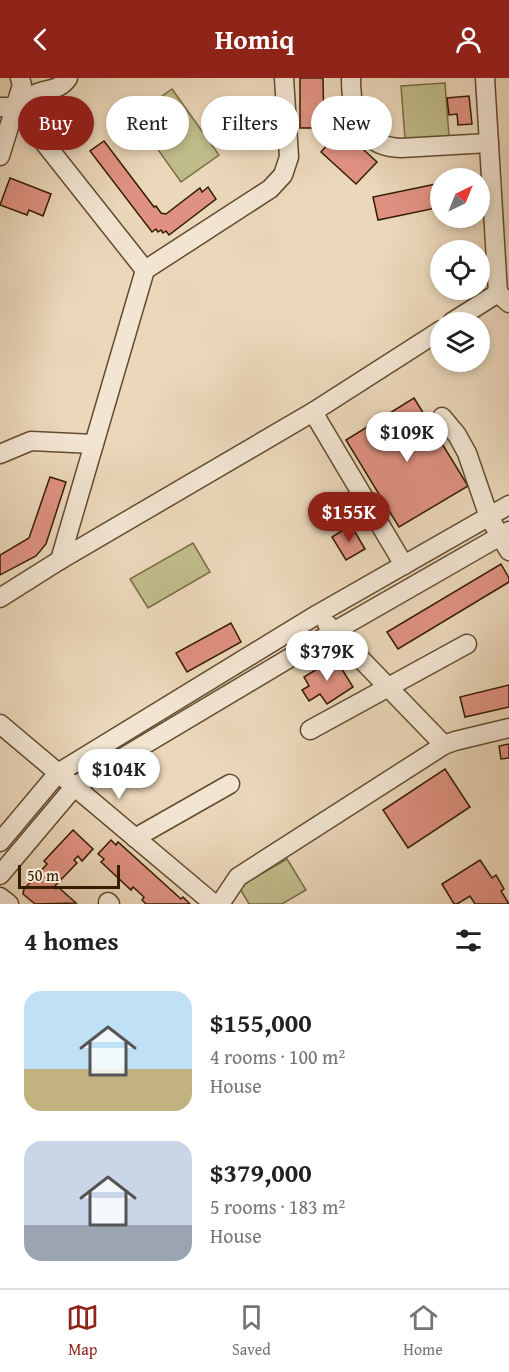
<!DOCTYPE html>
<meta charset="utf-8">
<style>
:root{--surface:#fff;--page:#f6f6f6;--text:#222;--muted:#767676;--line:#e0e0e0;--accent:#8f2418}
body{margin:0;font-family:"Gentium Book Plus",serif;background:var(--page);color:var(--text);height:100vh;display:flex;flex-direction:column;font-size:22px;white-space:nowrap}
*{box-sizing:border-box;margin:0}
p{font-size:20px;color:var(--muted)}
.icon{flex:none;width:33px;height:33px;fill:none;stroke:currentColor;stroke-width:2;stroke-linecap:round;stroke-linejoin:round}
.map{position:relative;height:826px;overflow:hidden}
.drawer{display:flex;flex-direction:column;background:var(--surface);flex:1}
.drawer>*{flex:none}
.top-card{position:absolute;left:18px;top:18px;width:474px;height:54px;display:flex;gap:12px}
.needle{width:39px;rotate:43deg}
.controls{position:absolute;left:430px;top:90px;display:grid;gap:12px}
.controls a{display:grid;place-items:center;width:60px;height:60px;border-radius:50%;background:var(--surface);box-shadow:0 3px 9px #0003;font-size:30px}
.scale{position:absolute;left:18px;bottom:15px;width:102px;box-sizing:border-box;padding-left:6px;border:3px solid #341d00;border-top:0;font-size:16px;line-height:21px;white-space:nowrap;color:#341d00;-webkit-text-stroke:4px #f2e5d2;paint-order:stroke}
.price{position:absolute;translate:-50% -51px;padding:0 14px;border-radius:21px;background:#fff;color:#222;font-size:20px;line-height:39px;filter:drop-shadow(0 2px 3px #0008)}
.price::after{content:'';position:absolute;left:50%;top:36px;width:18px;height:14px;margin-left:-9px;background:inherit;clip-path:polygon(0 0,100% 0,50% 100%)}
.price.current{background:var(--accent);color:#fff}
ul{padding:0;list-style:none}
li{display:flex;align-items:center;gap:18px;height:150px;padding:0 24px}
li span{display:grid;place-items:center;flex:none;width:168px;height:120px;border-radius:18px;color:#555}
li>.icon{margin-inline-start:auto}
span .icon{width:72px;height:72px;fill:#fffc;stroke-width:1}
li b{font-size:26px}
h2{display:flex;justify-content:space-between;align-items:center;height:72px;padding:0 24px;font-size:26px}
.tag{padding:0 21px;border-radius:27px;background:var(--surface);box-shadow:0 3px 9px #0003;font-size:21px;line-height:54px}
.tag.current{background:var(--accent);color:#fff}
header{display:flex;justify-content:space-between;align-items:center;height:78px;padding:0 24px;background:var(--accent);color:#fff;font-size:27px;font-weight:700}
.menu{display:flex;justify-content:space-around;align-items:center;height:84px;border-top:2px solid var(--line);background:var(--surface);font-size:16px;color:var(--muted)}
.menu a{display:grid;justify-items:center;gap:3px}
.menu .current{color:var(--accent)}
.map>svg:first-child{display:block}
</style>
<header><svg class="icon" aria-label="back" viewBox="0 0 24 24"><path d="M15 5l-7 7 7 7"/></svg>Homiq<svg class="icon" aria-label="person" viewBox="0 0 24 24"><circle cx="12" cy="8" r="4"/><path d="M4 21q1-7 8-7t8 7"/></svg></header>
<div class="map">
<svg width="509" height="826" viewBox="0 0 509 826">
<rect width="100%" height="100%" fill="#ebd7ba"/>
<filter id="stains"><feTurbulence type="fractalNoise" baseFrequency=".00333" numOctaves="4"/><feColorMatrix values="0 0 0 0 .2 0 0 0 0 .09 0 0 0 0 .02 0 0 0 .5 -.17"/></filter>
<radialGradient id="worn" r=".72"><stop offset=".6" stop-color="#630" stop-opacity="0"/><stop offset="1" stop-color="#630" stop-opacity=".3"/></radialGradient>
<!-- pitch -->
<g fill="#c0bc8a" stroke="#7a6c45" stroke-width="1.5">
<polygon points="445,5 449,58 405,61 401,8"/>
<polygon points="172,11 219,77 181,104 134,38"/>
<polygon points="193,465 210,494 148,530 130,501"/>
<polygon points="287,781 306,812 282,826 249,826 239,809"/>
</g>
<!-- building -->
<g fill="#e09282" stroke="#341d00" stroke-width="1.5">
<polygon points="300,0 323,0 324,50 300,50"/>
<polygon points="469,18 472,46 458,47 457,36 449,37 447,20"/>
<polygon points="51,20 54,30 43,33 40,22"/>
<polygon points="341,51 377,84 356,106 321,74"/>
<polygon points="104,63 154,129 156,128 161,135 166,136 200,110 202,114 208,109 216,121 169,157 166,153 163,155 161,152 158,154 156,151 152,154 90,73"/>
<polygon points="10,100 51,116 43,138 29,132 27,137 0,127"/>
<polygon points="441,105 441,129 378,142 373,119"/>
<polygon points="414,320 468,408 399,449 346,362"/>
<polygon points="50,399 66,404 46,466 36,478 0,497 0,477 29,460"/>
<polygon points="351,447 365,471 346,482 332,459"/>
<polygon points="501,486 509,500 509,504 398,571 387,554"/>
<polygon points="231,545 241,564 187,594 176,575"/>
<polygon points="335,580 353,609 327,626 320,616 309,623 302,612 309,608 304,599"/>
<polygon points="509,607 509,629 465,639 460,619"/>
<polygon points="509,666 509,680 501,681 499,668"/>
<polygon points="445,691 470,729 408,770 383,732"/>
<polygon points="73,752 93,771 82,783 78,778 74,782 77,785 54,809 56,811 58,809 76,825 35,826 23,816 24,811 47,786 44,783"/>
<polygon points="111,762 116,767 118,764 181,821 183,819 190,826 146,826 142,822 144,819 133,809 131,812 101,784 104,781 98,776"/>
<polygon points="480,782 492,800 496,797 504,811 501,813 509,826 475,826 470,818 457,826 454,826 442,806"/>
</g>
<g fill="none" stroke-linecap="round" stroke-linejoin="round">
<!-- minor casing -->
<g stroke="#624c2e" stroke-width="21">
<g id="minor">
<path d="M 351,0 C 351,35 360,69 401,70 L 489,65"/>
<polyline points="485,0 498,215"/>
<polyline points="0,29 16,29 145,192 60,482"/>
<path d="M 16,29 C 22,25 27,20 33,17 C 45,10 59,14 68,0"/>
<polyline points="0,78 22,7 20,0"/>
<polyline points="145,192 270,111 283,97 289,79 284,0"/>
<polyline points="452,244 498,215 509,225"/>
<polyline points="313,334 404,487"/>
<polyline points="442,339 457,357 467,375 489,439 509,473"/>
<polyline points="0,376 31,363 94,366"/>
<polyline points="0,520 60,482 313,334 441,252"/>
<polyline points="327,546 444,667"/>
<polyline points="0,646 214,826"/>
<polyline points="310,652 467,566"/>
<polyline points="135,760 230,706"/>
<polyline points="0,764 58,695 318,536 509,427"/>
<polyline points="0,797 75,708 333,554 509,453"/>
<polyline points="0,819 9,826"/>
<polyline points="108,824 110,826"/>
<polyline points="220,826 238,799 444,667 455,663 509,650"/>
</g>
</g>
<!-- minor -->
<use href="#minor" stroke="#f2e5d2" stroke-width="18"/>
</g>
<rect width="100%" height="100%" filter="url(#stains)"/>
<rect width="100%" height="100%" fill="url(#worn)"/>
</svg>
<div class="controls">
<a><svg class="needle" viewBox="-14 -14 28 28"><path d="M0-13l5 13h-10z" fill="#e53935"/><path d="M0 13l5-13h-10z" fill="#767676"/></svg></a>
<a><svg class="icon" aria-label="locate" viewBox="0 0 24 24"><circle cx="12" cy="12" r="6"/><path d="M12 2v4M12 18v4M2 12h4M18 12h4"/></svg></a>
<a><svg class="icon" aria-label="layers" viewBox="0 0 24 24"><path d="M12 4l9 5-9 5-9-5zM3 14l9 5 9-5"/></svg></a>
</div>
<div class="scale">50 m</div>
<b class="price" style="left:407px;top:385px">$109K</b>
<b class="price current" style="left:349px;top:465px">$155K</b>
<b class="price" style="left:327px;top:604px">$379K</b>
<b class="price" style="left:119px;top:722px">$104K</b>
<div class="top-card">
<a class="tag current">Buy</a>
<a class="tag">Rent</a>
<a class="tag">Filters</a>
<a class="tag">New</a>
</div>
</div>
<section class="drawer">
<h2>4 homes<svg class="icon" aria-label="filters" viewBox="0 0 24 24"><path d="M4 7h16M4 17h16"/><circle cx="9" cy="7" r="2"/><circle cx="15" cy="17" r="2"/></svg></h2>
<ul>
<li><span style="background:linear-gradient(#bfe0f5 65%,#c2b280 0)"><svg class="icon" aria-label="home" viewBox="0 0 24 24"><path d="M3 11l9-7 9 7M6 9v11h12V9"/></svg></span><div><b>$155,000</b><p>4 rooms · 100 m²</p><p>House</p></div></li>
<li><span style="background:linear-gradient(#c9d6e8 70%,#9aa5b1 0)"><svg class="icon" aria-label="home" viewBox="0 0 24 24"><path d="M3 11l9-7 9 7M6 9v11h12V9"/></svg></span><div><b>$379,000</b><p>5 rooms · 183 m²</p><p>House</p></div></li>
</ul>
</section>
<nav class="menu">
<a class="current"><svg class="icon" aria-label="map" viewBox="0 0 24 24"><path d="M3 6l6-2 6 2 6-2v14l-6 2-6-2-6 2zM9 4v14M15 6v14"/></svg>Map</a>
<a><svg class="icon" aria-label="saved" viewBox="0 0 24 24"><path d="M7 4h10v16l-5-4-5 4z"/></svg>Saved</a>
<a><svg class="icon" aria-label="home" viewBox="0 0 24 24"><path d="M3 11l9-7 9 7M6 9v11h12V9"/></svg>Home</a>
</nav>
